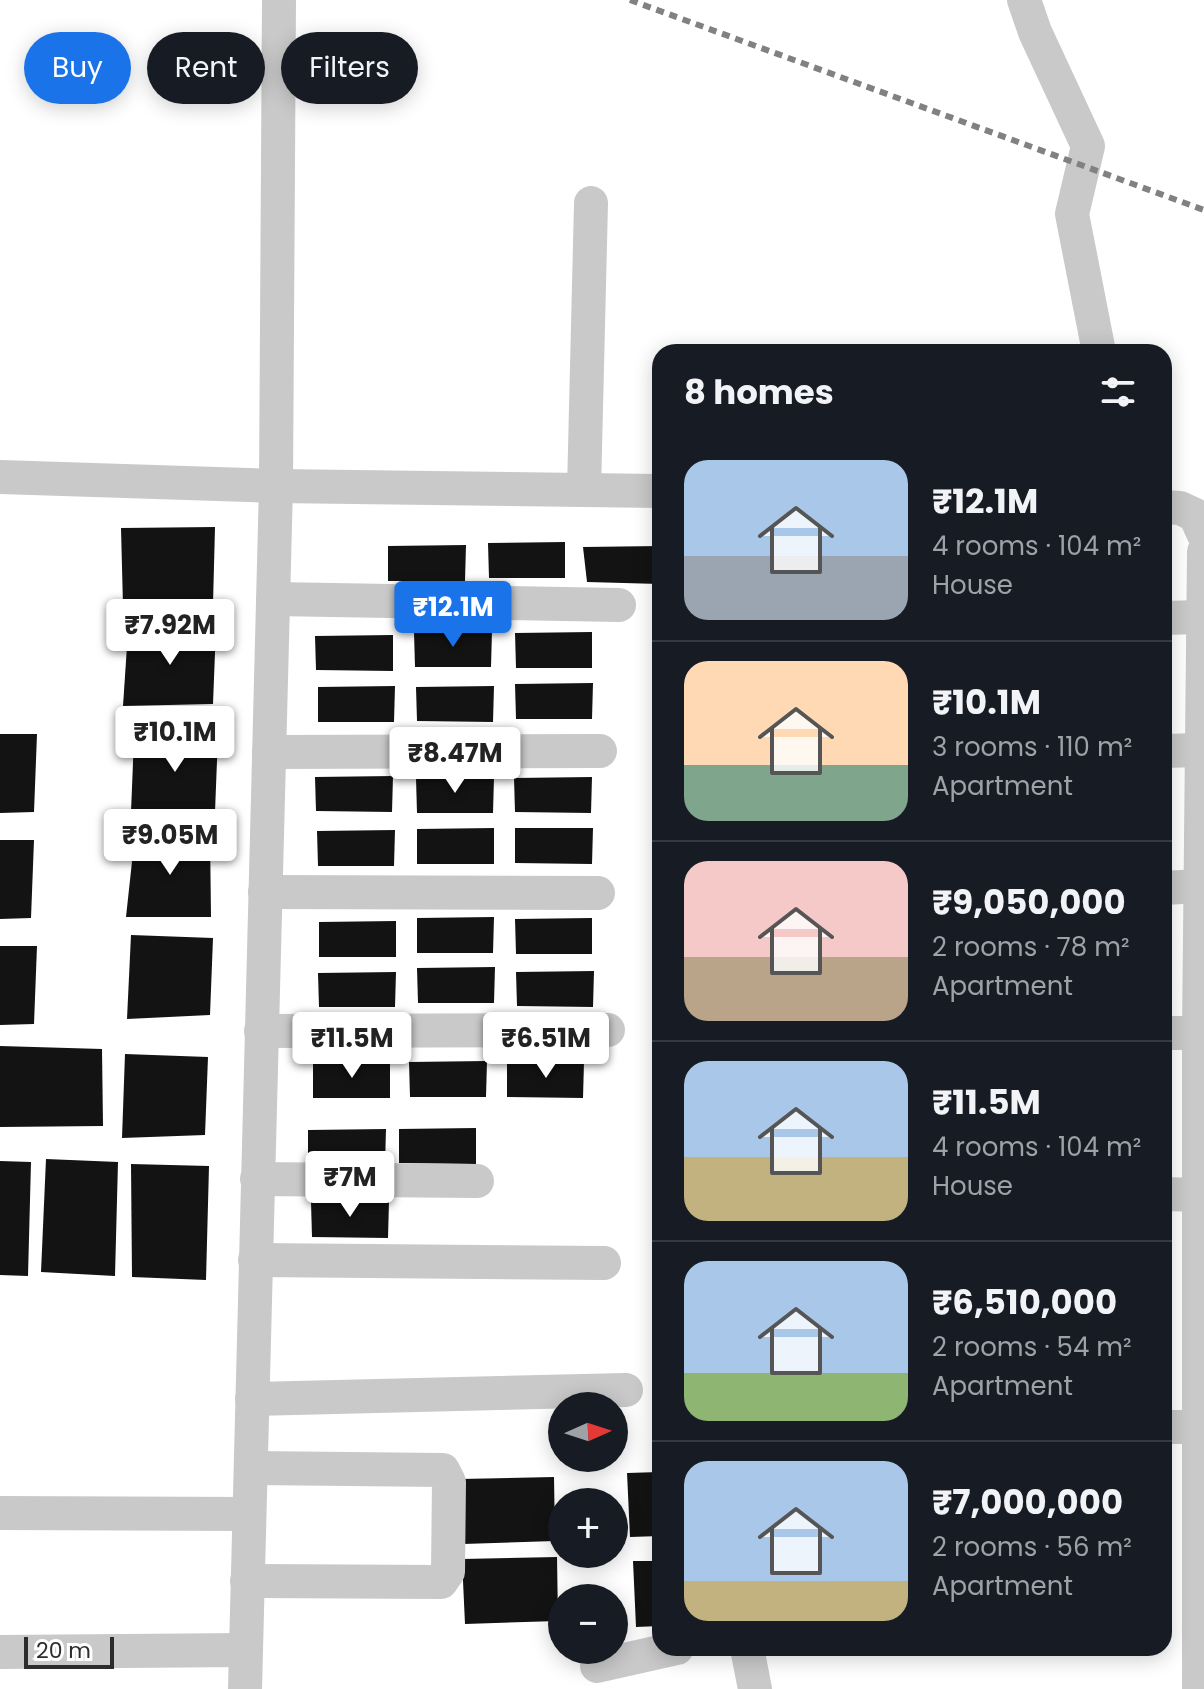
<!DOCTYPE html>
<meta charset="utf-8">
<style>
:root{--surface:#171b24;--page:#20242c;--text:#f1f3f6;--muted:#9ea1a6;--line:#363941;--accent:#1a73e8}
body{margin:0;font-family:Poppins,sans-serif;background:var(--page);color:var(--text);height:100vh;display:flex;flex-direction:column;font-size:30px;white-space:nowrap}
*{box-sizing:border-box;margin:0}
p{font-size:26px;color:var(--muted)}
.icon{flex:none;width:44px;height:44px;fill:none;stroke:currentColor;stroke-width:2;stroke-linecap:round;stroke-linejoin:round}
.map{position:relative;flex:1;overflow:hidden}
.details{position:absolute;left:652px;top:344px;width:520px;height:1312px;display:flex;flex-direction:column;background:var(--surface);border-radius:24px;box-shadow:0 4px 20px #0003}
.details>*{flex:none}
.guide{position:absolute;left:24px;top:32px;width:508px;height:72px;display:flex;gap:16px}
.needle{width:52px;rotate:87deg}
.controls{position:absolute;left:548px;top:1392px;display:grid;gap:16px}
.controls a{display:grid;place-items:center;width:80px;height:80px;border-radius:50%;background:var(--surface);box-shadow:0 4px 20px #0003;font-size:40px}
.scale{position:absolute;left:24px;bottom:20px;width:90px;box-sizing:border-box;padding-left:8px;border:4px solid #2c2c2c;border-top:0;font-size:22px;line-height:28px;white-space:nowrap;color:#2c2c2c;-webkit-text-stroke:6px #fff;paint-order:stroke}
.price{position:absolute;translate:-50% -68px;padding:0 18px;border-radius:8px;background:#fff;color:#222;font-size:26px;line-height:52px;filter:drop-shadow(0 2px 4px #0008)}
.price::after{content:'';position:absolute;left:50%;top:48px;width:24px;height:18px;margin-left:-12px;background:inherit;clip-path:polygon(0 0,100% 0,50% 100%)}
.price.selected{background:var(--accent);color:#fff}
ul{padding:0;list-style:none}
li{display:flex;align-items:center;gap:24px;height:200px;padding:0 32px}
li+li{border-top:2px solid var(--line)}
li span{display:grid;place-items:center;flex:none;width:224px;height:160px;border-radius:24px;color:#555}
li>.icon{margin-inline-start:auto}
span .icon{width:96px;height:96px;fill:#fffc;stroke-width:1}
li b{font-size:34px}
h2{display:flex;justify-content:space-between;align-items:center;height:96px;padding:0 32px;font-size:34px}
.tag{padding:0 28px;border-radius:36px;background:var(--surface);box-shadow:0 4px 20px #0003;font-size:28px;line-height:72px}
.tag.selected{background:var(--accent);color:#fff}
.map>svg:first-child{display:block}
</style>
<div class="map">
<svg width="1204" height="1689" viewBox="0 0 1204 1689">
<rect width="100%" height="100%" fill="#fff"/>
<!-- building -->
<g fill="#131313">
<polygon points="215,527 213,604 123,606 121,528"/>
<polygon points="565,542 565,578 489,578 488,543"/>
<polygon points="466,545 465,581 388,581 388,546"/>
<polygon points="660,546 660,584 587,582 583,547"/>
<polygon points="216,627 213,704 123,706 128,631"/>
<polygon points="492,631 491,667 415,667 414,632"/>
<polygon points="592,632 592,668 516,668 515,633"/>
<polygon points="393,635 393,671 316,670 315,636"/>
<polygon points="593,683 592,719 516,719 515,684"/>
<polygon points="395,686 394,722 318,722 318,687"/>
<polygon points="494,686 493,722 417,721 416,687"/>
<polygon points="0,734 37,734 34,812 0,813"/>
<polygon points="218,735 215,812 131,812 134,738"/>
<polygon points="393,776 392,812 316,811 315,777"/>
<polygon points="494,777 493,813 417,813 416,778"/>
<polygon points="592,777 591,813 515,812 514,778"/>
<polygon points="494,828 494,864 417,864 417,829"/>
<polygon points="515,828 593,828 592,864 515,863"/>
<polygon points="395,830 394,866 318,866 317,831"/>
<polygon points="135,834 210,835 211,917 126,917"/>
<polygon points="0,840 34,840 31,918 0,919"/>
<polygon points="494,917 493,953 417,953 417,918"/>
<polygon points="592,918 592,954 516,954 515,919"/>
<polygon points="396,921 396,957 319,957 319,922"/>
<polygon points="131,935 213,938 210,1015 127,1019"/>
<polygon points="0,946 37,946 34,1024 0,1025"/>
<polygon points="495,967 494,1003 418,1003 417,968"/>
<polygon points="594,971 593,1007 517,1006 516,972"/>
<polygon points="396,972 395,1007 319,1007 318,973"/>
<polygon points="0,1046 102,1049 103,1126 0,1127"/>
<polygon points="125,1054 208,1057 205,1135 122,1138"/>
<polygon points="487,1061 486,1097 410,1097 409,1062"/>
<polygon points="390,1062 390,1098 313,1098 313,1063"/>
<polygon points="584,1062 583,1098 507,1097 507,1063"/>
<polygon points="476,1128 476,1164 399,1163 399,1129"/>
<polygon points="386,1129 385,1165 308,1165 308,1130"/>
<polygon points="46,1159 118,1162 115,1276 41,1272"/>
<polygon points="0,1161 31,1162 28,1276 0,1275"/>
<polygon points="131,1164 209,1166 206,1280 132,1277"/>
<polygon points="389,1201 388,1238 312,1237 311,1202"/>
<polygon points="660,1472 660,1536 630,1537 627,1473"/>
<polygon points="554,1477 555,1541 463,1544 460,1479"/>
<polygon points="557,1557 558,1621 465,1624 462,1559"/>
<polygon points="633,1561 660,1561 660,1626 636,1627"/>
</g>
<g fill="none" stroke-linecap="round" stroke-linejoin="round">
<!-- minor -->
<g stroke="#c9c9c9" stroke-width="34">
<polyline points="1024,0 1035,32 1088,146 1072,214 1099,352"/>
<polyline points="0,477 276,486 660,491"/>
<polyline points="584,490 591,203"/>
<polyline points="1164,507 1180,508 1195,515 1204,535"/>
<polyline points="273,599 619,605"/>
<polyline points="1164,618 1201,617"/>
<polyline points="1164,751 1200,750"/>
<polyline points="269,752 600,751"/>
<polyline points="1164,888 1200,886"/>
<polyline points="265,892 598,893"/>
<polyline points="261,1031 608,1030"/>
<polyline points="1164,1033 1199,1033"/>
<polyline points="257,1179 477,1181"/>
<polyline points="1164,1194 1199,1195"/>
<polyline points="255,1260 604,1263"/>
<polyline points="252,1399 626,1390"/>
<polyline points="1164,1427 1199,1427"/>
<polyline points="0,1513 249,1514"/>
<polyline points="247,1581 441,1582 448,1572 449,1482 443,1470 251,1468"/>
<polyline points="747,1648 755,1689"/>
<polyline points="0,1652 246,1650"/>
<polyline points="597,1666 677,1648"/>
<polyline points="245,1689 276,486 279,0"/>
<polyline points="1199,1689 1199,1033 1204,552"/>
</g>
<!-- rail -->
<polyline stroke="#818181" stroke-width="6" stroke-dasharray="8 6" stroke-linecap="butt" points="630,0 1204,210"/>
</g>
</svg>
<div class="controls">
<a><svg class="needle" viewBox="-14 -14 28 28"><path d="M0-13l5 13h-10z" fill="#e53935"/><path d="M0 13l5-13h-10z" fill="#9ea1a6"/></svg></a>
<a>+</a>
<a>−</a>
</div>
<div class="scale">20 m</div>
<b class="price selected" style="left:453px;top:649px">₹12.1M</b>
<b class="price" style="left:170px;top:667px">₹7.92M</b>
<b class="price" style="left:175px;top:774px">₹10.1M</b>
<b class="price" style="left:455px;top:795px">₹8.47M</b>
<b class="price" style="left:170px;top:877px">₹9.05M</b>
<b class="price" style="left:352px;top:1080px">₹11.5M</b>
<b class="price" style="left:546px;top:1080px">₹6.51M</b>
<b class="price" style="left:350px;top:1219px">₹7M</b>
<div class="guide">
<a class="tag selected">Buy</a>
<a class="tag">Rent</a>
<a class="tag">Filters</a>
</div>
<section class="details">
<h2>8 homes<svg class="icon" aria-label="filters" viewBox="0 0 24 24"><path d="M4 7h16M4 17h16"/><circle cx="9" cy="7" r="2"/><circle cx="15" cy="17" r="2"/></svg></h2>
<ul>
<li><span style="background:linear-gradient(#a9c7e8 60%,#9aa5b1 0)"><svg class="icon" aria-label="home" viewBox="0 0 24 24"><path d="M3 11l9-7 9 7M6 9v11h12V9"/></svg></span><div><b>₹12.1M</b><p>4 rooms · 104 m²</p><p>House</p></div></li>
<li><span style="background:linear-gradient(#ffd9b3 65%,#7fa58c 0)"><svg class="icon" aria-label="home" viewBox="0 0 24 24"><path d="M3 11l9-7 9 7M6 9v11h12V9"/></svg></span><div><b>₹10.1M</b><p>3 rooms · 110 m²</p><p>Apartment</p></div></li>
<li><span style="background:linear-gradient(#f6c9c9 60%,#b9a48a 0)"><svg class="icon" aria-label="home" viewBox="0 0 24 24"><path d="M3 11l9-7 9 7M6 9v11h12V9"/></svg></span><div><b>₹9,050,000</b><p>2 rooms · 78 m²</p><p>Apartment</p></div></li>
<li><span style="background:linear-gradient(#a9c7e8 60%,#c2b280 0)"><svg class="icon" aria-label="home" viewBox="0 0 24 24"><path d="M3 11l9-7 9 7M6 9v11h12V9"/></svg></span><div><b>₹11.5M</b><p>4 rooms · 104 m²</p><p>House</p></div></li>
<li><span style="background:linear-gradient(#a9c7e8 70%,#8fb573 0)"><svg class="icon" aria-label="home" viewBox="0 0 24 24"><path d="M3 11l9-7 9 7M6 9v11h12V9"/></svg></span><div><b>₹6,510,000</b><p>2 rooms · 54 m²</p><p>Apartment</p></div></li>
<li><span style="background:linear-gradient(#a9c7e8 75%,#c2b280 0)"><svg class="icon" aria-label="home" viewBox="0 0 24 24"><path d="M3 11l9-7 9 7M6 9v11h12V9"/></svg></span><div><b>₹7,000,000</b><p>2 rooms · 56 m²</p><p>Apartment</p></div></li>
</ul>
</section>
</div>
